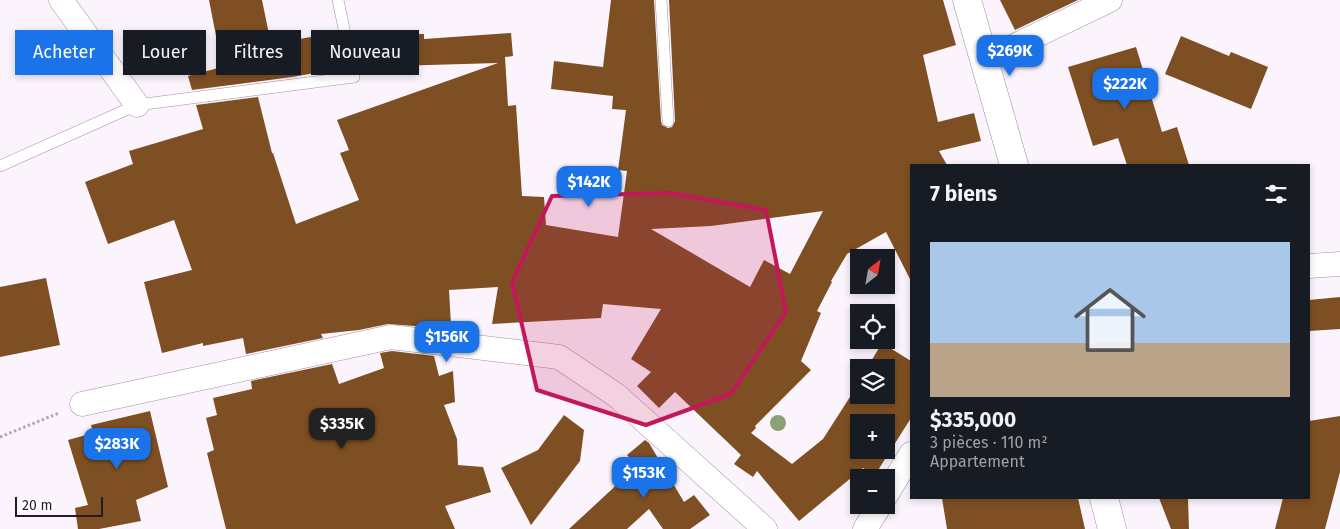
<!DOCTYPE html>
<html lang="fr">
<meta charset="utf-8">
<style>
:root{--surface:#171b24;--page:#20242c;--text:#f1f3f6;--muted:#9ea1a6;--line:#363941;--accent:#1a73e8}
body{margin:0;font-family:"Fira Sans",sans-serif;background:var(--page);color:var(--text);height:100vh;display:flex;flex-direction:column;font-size:19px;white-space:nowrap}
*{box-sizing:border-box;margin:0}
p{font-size:16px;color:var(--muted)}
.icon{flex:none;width:28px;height:28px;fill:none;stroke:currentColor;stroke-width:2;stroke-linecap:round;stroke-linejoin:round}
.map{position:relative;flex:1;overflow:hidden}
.details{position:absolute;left:910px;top:164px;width:400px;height:335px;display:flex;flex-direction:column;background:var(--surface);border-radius:0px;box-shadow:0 2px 8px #0003}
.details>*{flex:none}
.guide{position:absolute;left:15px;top:30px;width:475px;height:45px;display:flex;gap:10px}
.needle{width:32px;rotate:31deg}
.tools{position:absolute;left:850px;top:249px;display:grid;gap:10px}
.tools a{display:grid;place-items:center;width:45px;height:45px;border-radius:0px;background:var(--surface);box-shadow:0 2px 8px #0003;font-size:25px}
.scale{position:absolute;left:15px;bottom:12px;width:88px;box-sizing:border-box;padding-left:5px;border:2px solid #231c24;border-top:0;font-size:14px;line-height:18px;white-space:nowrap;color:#231c24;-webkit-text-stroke:4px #fff;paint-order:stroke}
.price{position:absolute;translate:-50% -42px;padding:0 11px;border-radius:10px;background:var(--accent);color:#fff;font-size:16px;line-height:32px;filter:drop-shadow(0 1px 2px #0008)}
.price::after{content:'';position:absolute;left:50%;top:30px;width:15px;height:11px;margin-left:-8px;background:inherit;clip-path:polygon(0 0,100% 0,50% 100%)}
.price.current{background:#222;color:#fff}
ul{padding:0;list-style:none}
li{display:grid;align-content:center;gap:10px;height:265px;padding:0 20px}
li+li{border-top:1px solid var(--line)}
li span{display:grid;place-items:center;height:155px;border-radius:0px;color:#555}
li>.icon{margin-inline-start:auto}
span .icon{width:90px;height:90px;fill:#fffc;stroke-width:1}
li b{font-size:21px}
h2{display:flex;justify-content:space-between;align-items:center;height:60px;padding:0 20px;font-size:21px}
.tag{padding:0 18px;border-radius:0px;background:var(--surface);box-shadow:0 2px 8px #0003;font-size:18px;line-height:45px}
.tag.current{background:var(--accent);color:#fff}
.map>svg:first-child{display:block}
</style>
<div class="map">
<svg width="1340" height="529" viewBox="0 0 1340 529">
<rect width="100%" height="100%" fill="#fcf4fd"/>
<!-- building -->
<g fill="#7e4f22" fill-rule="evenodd">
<polygon points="209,0 262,0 271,44 328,34 328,37 338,37 344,68 292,77 192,90 188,76 222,67"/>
<path d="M 611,0 L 654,0 L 661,121 L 662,125 L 668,128 L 672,127 L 675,121 L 669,0 L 943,0 L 956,45 L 923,55 L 938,122 L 974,113 L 981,141 L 939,151 L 947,165 L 911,165 L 911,281 L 886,232 L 847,254 L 831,281 L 832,282 L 817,311 L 821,313 L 801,361 L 811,370 L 755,426 L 756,428 L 751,433 L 792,464 L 823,439 L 857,386 L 856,385 L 859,381 L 859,395 L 886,395 L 886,368 L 867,368 L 882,343 L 911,361 L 911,418 L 875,475 L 863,468 L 799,521 L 757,471 L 753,477 L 734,464 L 741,455 L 675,392 L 659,408 L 637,386 L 651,372 L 631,359 L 661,309 L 603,304 L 601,318 L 492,324 L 498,287 L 449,290 L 451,325 L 427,327 L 388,324 L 359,330 L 321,334 L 323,338 L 246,354 L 243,338 L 203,346 L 203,343 L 162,353 L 144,282 L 192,270 L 174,220 L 108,244 L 85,182 L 133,164 L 129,151 L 203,129 L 196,105 L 258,97 L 272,153 L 273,153 L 296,224 L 359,200 L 340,153 L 349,150 L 337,120 L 498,63 L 360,67 L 353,36 L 424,34 L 424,39 L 511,33 L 513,56 L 505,57 L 508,106 L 516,105 L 522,196 L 544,197 L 546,225 L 618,237 L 627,171 L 618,170 L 626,110 L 612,109 L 613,96 L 551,89 L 554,61 L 603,67 ZM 823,211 L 790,274 L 764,260 L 750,287 L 651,229 L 711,226 ZM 859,422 L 886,422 L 886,450 L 859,450 Z"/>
<polygon points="1000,0 1078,0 1015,30"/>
<polygon points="1181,36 1229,56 1231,52 1268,67 1251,109 1165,74"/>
<polygon points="1136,47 1162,132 1177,127 1189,165 1127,165 1118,138 1093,146 1068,67"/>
<polygon points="46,278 60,345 0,357 0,287"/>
<polygon points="1340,297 1340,329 1309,331 1309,300"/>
<polygon points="392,351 434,356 439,376 453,371 455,402 444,405 457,439 458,465 483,467 491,492 445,506 455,529 226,529 207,453 214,450 206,418 217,415 213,398 252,389 251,381 332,364 339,384 384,368 380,353"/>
<polygon points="150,411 168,487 136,500 141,521 99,529 78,529 75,508 88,505 68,440 93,433 91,425"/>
<polygon points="564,415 584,430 580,461 531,525 501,468 538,450"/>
<polygon points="1340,416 1340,472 1325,529 1275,529 1283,498 1309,498 1309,421"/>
<polygon points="645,440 649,443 684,502 694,495 710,515 690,529 663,529 649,509 627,529 569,529 637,466 627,455"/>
<polygon points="942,498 1078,498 1085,529 947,529"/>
<polygon points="1159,498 1188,498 1189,529 1171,529"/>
</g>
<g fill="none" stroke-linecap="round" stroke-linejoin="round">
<!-- lane casing -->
<g stroke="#a08fa3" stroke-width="12">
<g id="lane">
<polyline points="661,0 668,121"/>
<polyline points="0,166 137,105 354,77 338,0"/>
</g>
</g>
<!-- street casing -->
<g stroke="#a08fa3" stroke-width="25">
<g id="street">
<polyline points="61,0 137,105"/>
<polyline points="983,61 1110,0"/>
<polyline points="1309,266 1340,264"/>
<polyline points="82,404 391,337 559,357 616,395 765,529"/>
<polyline points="886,495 911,454"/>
<polyline points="865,529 880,505"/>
</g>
</g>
<!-- secondary casing -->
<g stroke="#a08fa3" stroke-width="29">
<g id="secondary">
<polyline points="967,0 1014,165"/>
<polyline points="1104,498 1112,529"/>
</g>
</g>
<!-- path -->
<polyline stroke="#afa7b0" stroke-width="3" stroke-dasharray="2.5 2.5" stroke-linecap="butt" points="0,437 59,413"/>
<!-- lane -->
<use href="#lane" stroke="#fff" stroke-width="11"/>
<!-- street -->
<use href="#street" stroke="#fff" stroke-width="24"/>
<!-- secondary -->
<use href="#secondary" stroke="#fff" stroke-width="28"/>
</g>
<!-- trees -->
<circle fill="#8ca077" cx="778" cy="423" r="8"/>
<!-- marked area -->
<path fill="#c2185b" fill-opacity="0.2" stroke="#c2185b" stroke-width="4" stroke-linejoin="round" d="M 670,193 L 766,210 L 786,312 L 731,394 L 646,425 L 537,390 L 512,282 L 552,196 Z"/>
</svg>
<div class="tools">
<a><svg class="needle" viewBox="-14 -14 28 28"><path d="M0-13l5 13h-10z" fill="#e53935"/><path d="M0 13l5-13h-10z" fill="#9ea1a6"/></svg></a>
<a><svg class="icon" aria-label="locate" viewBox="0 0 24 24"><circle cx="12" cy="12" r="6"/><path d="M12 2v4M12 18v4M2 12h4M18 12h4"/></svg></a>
<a><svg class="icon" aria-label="layers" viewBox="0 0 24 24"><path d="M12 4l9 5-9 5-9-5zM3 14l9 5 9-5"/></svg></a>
<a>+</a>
<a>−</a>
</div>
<div class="scale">20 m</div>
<b class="price" style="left:1010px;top:77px">$269K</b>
<b class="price" style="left:1125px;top:110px">$222K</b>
<b class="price" style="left:589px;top:208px">$142K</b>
<b class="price" style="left:447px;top:363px">$156K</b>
<b class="price current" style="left:342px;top:450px">$335K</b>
<b class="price" style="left:117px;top:470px">$283K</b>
<b class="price" style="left:644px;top:499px">$153K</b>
<div class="guide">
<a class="tag current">Acheter</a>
<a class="tag">Louer</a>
<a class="tag">Filtres</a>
<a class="tag">Nouveau</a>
</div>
<section class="details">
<h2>7 biens<svg class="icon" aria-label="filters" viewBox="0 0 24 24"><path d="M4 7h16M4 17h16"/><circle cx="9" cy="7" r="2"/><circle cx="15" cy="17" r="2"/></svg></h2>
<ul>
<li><span style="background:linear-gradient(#a9c7e8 65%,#b9a48a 0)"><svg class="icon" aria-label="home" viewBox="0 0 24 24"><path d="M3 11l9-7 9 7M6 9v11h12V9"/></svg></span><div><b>$335,000</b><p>3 pièces · 110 m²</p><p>Appartement</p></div></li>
</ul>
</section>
</div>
